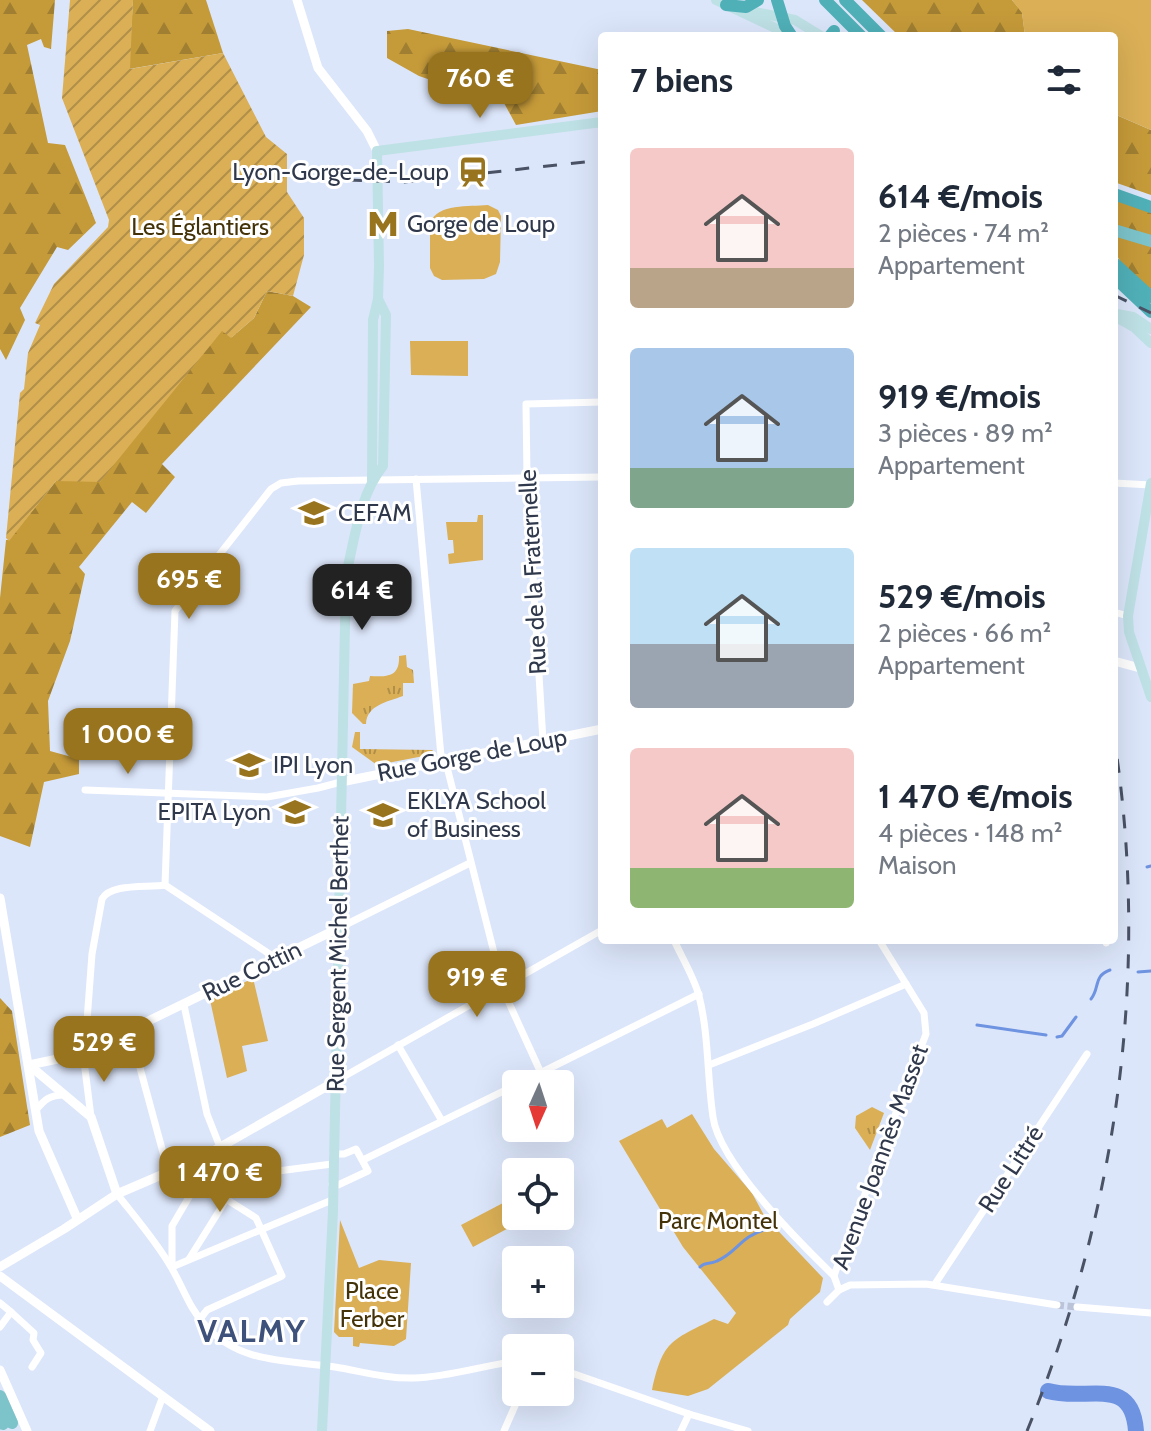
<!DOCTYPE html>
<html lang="fr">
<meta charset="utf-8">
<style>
:root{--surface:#fff;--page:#f6f6f7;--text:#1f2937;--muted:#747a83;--accent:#98741e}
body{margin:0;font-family:Cabin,sans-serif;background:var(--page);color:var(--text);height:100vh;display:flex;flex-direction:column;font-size:30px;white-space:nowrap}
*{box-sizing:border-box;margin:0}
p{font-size:26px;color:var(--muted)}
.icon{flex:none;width:44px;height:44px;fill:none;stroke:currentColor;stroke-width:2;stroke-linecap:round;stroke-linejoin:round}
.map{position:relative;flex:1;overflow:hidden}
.sheet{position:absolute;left:598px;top:32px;width:520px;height:912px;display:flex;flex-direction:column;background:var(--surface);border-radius:8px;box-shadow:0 8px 32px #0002}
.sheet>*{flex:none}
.needle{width:52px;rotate:183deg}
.fabs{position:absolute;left:502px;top:1070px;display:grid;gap:16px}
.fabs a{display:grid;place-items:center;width:72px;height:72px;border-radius:8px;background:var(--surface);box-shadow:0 8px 32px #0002;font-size:40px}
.price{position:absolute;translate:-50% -68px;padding:0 18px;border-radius:16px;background:var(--accent);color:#fff;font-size:26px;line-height:52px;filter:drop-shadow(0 2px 4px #0008)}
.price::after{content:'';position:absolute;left:50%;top:48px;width:24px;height:18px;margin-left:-12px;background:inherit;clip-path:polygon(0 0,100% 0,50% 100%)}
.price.on{background:#222;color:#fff}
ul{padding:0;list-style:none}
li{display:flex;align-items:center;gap:24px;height:200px;padding:0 32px}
li span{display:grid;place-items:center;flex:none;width:224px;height:160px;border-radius:8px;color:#555}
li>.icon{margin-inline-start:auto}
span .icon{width:96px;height:96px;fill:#fffc;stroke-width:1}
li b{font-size:34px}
h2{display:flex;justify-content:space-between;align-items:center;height:96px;padding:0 32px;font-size:34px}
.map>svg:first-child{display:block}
</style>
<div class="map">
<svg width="1151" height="1431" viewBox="0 0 1151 1431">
<defs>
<pattern id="grass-tufts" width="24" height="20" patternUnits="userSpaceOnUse" patternTransform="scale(2)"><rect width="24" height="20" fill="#daaf56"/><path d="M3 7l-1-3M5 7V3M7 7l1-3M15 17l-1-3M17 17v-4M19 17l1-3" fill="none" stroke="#b18f49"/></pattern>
<pattern id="forest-firs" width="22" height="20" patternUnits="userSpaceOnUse" patternTransform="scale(2)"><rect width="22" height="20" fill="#c59a39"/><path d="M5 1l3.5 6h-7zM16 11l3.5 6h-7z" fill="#a07f32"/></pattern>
<pattern id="garden-furrows" width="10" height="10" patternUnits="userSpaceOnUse" patternTransform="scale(2)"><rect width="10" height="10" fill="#daaf56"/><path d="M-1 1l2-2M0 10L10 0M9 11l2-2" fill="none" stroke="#b18f49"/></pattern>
</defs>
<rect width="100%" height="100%" fill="#dce6fa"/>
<!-- grass -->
<g fill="url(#grass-tufts)">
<path d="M 406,655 L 407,667 L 413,670 L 414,683 L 403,683 L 403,696 C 387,702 367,705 366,724 L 363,724 L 352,713 L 353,684 L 369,681 L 370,676 C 387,677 400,677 399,656 Z"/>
<polygon points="355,732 360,732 360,749 433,750 429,755 377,765 352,747"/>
<polygon points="872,1107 884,1113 870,1150 855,1128 856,1116"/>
</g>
<!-- forest -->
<g fill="url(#forest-firs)">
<polygon points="0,0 55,0 51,49 44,47 41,39 27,45 48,143 65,145 96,223 68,250 57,247 20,308 25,320 6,360 0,349"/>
<polygon points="133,0 206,0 223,53 129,69"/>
<polygon points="862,0 1012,0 1022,12 1025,36 899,36"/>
<polygon points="408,29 602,70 602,111 516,125 497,90 460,90 419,76 387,58 387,31"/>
<polygon points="1114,114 1151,130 1151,195 1114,182"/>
<path d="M 1114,199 L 1151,212 L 1151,289 C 1106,256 1114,252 1114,199 Z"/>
<polygon points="267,291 293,296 311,307 162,464 175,477 146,513 132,502 79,567 85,574 70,641 48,701 50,751 79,759 79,774 44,782 30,847 0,836 0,598 6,540 9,540 56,481 222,330 232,337 254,318"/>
<polygon points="0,998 12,1011 30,1125 0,1137"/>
</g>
<!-- park -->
<g fill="#daaf56">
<polygon points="1012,0 1151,0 1151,130 1114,114 1114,36 1025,36 1022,13"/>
<path d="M 488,205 L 498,210 L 501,216 L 500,262 L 496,274 L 484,279 L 442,280 L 434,276 L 430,268 L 430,223 C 438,203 469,207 488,205 Z"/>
<polygon points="410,341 468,341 468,376 411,375"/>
<polygon points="478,515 483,515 483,560 449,564 448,554 454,553 453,540 448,540 446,522 477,522"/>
<polygon points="253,978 268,1041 242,1046 247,1071 227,1078 210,1000"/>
<path d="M 692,1114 L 714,1149 L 752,1193 L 765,1217 L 823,1278 L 820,1292 L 790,1319 L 788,1325 L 708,1389 L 688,1396 L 652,1390 C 663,1341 670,1341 714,1319 L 728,1324 L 736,1313 L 683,1247 L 619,1141 L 662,1119 L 667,1128 Z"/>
<polygon points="503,1203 514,1225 473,1247 461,1225"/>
<polygon points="340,1220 359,1268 379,1260 411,1263 406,1339 394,1346 360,1343 359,1347 353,1346 353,1337 339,1337 334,1332"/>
</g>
<!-- garden -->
<polygon fill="url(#garden-furrows)" points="70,0 133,0 130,69 223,53 266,137 287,154 287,192 304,218 304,255 293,296 267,291 254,318 231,338 222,331 100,482 56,481 9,541 6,538 20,393 24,389 28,353 40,325 35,323 54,284 108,227 109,220 62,98"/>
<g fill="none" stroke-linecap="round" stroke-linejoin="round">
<!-- stream -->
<g stroke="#6e93e1" stroke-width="3">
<polyline points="1147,867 1151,866"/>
<polyline points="1138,972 1151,971"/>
<path d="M 1091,999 C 1100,988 1093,976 1110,970"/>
<polyline points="977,1025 1046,1035"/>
<polyline points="1057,1037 1062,1036 1076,1017"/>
<path d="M 700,1267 C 706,1261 709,1265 717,1261 C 738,1252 740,1236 767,1229"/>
</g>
<!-- river -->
<path stroke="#6e93e1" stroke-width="16" d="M 1048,1391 C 1086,1402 1132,1374 1136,1431"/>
<!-- minor-tunnel -->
<polyline stroke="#bac3d7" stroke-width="7" stroke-dasharray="7 3.5" stroke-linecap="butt" points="1057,1305 1077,1307"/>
<!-- minor -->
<g stroke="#fff" stroke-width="7">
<polyline points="416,479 441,756 447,767 504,992 541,1073"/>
<polyline points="1114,483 1151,485"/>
<polyline points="1114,612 1128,616"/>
<polyline points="543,741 527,477 526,404 602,402"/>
<polyline points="85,790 267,797 318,788 341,782"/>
<polyline points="165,885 175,611 271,489 281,483 298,481 602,477"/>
<polyline points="165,885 277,959"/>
<polyline points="339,928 470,863"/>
<path d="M 674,940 C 682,958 694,977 699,996 C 709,1035 707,1077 713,1117 C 719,1163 800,1243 834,1276"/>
<polyline points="1105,940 1106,943"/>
<polyline points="184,1005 207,1114 220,1147"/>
<polyline points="130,1031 168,1171"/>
<polyline points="398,1045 442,1121"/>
<polyline points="709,1065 813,1024 906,984"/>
<polyline points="336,1081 602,930"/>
<polyline points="518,1084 699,994"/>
<path d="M 36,1110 C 45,1099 50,1095 64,1095"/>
<path d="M 91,1117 L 84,1061 L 92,954 L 102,899 C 111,883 147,888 165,885"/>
<polyline points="363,1160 516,1085"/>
<polyline points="188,1164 199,1180 209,1180 201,1158"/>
<polyline points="209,1180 332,1164"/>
<polyline points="332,1184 338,1185 368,1171 356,1149 344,1154 333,1154"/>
<path d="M 117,1194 C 135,1217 156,1241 171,1267 C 183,1287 189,1308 205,1325 C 239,1364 288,1360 335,1367 C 360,1371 388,1379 414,1378 C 447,1377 482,1366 516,1361"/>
<polyline points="189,1259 226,1200"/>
<polyline points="172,1267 332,1200"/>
<polyline points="172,1267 172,1226 199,1180"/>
<polyline points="935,1284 1087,1054"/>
<polyline points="839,1290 834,1276 836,1270 926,1034 924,1013 879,940"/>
<polyline points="827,1302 839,1290 850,1285 926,1284 1057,1305"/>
<polyline points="0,1303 11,1312 0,1327"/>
<polyline points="1077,1307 1151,1313"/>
<polyline points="11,1312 34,1333 33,1340 41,1353 32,1367"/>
<polyline points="200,1319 207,1310 282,1276 256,1218 215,1192 205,1181"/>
<polyline points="560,1369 689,1414 748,1431"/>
<polyline points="150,1431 163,1396"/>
<polyline points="504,1431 521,1392"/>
<polyline points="681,1431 689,1414"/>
</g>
<!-- tertiary -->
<g stroke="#fff" stroke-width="9">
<polyline points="297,0 318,68 367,131 377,151"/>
<polyline points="1114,661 1140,668"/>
<polyline points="341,782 602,729"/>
<polyline points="0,898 39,1131 77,1218"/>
<polyline points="29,1065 72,1056 99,1045 339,928"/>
<polyline points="29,1065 91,1117 117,1194"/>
<polyline points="0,1267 64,1229 117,1194 201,1158 336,1081"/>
<polyline points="0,1276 210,1431"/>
<polyline points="0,1370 27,1431"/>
</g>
<!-- secondary -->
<g stroke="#bee1e5" stroke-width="10">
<polyline points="716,0 790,35"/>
<polyline points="740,9 795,20 821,36"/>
<polyline points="1117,314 1133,317 1151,329"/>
<polyline points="1114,316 1134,327 1151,343"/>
<polyline points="372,480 373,320 378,299 379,266 377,151 602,122"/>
<polyline points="1151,483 1128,616 1129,632 1151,697"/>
<path d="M 322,1431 L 333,1211 L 346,575 C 355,538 359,496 383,466 L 386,315 L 378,299"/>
</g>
<!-- primary -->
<g stroke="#7cc4ca" stroke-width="12">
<polyline points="1114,230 1151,241"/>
<polyline points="0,1396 12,1423"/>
<polyline points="0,1417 3,1424"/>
</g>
<!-- trunk -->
<g stroke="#50b0b8" stroke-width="12">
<polyline points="777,0 785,26 791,35"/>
<polyline points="825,0 861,36"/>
<polyline points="845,0 881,36"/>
<polyline points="726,5 746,7 758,0"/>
<polyline points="830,36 834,31"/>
<polyline points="1114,194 1151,207"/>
<polyline points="1114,263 1151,297"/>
<polyline points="1114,277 1151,312"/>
</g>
<!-- rail -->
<g stroke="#4a5366" stroke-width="3" stroke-dasharray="14 14" stroke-linecap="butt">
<polyline points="292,178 404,182 602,160"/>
<polyline points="1114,295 1151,313"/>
<path d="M 1027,1431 C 1117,1211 1151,973 1114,737"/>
</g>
</g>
<!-- icons -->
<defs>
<g id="station-bare" transform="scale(2.4)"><path d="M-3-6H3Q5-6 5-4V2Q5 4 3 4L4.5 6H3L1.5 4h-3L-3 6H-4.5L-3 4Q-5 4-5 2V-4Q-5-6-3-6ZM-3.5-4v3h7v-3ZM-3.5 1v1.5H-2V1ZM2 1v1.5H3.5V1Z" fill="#98741e" stroke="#fff" stroke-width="2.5" paint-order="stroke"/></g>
<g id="metro-bare" transform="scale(2.4)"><path d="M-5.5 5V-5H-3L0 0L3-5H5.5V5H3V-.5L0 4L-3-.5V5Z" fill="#98741e" stroke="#fff" stroke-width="2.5" paint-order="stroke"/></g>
<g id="university-bare" transform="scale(2.4)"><path d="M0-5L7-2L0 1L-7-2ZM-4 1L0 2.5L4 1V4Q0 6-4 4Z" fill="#98741e" stroke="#fff" stroke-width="2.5" paint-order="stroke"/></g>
</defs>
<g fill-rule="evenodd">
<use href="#station-bare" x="473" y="172"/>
<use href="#metro-bare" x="383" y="224"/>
<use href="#university-bare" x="314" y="513"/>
<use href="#university-bare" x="249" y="765"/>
<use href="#university-bare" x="295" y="812"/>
<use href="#university-bare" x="383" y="815"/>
</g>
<g text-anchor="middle" stroke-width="6" stroke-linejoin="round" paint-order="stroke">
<!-- poi labels -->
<g font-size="24" fill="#30394c" stroke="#fff" text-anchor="start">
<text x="449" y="180" text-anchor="end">Lyon-Gorge-de-Loup</text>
<text x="407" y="232">Gorge de Loup</text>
<text x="338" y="521">CEFAM</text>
<text x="273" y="773">IPI Lyon</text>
<text x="407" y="809">EKLYA School<tspan x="407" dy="28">of Business</tspan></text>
<text x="271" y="820" text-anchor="end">EPITA Lyon</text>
</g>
<!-- park labels -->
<g font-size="24" fill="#443208" stroke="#fff">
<text x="200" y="235">Les Églantiers</text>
<text x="718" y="1229">Parc Montel</text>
<text x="372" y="1299">Place<tspan x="372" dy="28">Ferber</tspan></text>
</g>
<!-- street labels -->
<g font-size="24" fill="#30394c" stroke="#fff">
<text transform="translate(533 572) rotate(-93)" y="8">Rue de la Fraternelle</text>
<text transform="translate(472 755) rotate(-11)" y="8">Rue Gorge de Loup</text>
<text transform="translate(338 954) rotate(-89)" y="8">Rue Sergent Michel Berthet</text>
<text transform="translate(252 971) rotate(-26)" y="8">Rue Cottin</text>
<text transform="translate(880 1157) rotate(-70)" y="8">Avenue Joannès Masset</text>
<text transform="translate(1011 1169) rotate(-57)" y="8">Rue Littré</text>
</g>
<!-- district labels -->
<g font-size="32" font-weight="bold" letter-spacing="2" fill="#3d517a" stroke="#fff">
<text x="252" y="1342">VALMY</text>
</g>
</g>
</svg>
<div class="fabs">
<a><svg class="needle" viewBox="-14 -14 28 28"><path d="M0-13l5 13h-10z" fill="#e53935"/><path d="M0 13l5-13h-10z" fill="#747a83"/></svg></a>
<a><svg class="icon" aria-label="locate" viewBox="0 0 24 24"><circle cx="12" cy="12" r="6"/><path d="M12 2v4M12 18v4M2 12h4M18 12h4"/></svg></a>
<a>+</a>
<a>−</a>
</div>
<b class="price" style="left:480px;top:120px">760 €</b>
<b class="price" style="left:189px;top:621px">695 €</b>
<b class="price on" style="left:362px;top:632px">614 €</b>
<b class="price" style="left:128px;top:776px">1 000 €</b>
<b class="price" style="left:477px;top:1019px">919 €</b>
<b class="price" style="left:104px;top:1084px">529 €</b>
<b class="price" style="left:220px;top:1214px">1 470 €</b>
<section class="sheet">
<h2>7 biens<svg class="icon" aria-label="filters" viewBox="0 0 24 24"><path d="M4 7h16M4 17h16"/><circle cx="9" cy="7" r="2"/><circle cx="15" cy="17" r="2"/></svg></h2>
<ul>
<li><span style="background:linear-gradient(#f6c9c9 75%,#b9a48a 0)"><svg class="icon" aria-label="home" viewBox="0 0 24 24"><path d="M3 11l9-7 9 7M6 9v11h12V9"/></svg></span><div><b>614 €/mois</b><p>2 pièces · 74 m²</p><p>Appartement</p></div></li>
<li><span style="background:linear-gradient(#a9c7e8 75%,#7fa58c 0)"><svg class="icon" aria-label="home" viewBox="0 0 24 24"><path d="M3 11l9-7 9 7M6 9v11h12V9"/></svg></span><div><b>919 €/mois</b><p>3 pièces · 89 m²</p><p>Appartement</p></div></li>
<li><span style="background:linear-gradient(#bfe0f5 60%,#9aa5b1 0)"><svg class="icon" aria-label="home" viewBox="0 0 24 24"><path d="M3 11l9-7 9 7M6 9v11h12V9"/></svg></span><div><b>529 €/mois</b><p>2 pièces · 66 m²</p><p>Appartement</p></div></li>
<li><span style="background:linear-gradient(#f6c9c9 75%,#8fb573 0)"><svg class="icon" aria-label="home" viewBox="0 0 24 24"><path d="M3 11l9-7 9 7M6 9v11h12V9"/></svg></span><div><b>1 470 €/mois</b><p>4 pièces · 148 m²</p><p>Maison</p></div></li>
</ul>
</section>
</div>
